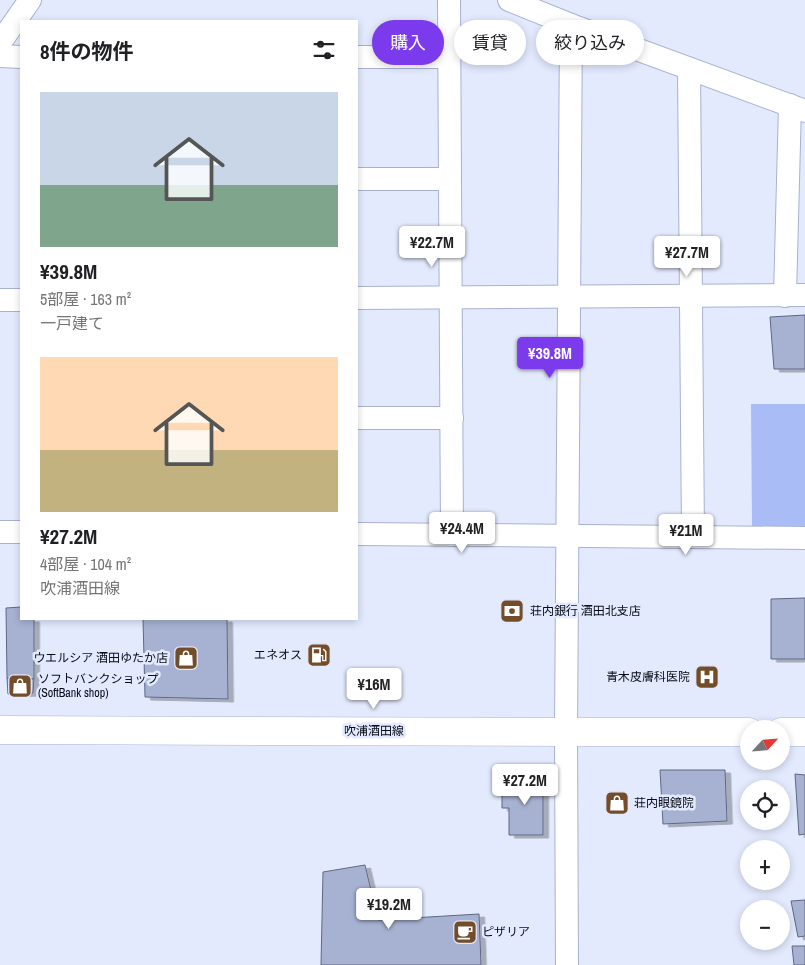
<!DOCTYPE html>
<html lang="ja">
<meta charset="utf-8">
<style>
:root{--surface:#fff;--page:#f2f2f2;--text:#202124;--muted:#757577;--accent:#7c3aed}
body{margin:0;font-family:"Archivo Narrow","Noto Sans JP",sans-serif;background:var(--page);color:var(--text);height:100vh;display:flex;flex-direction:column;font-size:19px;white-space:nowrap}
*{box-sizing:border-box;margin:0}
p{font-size:16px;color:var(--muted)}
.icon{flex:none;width:28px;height:28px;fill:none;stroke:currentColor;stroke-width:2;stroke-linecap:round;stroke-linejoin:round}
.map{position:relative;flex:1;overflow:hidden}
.sheet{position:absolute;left:20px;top:20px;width:338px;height:600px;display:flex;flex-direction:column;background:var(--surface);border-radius:0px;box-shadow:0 2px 8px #0003}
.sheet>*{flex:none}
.hud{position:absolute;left:372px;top:20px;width:358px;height:45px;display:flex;gap:10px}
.needle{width:32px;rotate:64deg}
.fabs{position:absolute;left:740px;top:720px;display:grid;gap:10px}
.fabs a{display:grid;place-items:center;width:50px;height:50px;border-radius:50%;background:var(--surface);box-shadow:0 2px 8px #0003;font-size:25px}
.price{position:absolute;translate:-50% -42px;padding:0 11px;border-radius:5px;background:#fff;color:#222;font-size:16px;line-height:32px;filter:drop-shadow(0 1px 2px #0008)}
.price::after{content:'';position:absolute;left:50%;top:30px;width:15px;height:11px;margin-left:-8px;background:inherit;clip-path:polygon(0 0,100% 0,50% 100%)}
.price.current{background:var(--accent);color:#fff}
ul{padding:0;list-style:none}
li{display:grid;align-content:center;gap:10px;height:265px;padding:0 20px}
li span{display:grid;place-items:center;height:155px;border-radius:0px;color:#555}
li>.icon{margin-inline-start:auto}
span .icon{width:90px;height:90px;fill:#fffc;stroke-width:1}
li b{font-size:21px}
h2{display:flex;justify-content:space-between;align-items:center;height:60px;padding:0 20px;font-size:21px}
.chip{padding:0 18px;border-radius:22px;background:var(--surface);box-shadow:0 2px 8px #0003;font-size:18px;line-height:45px}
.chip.current{background:var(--accent);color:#fff}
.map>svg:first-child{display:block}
</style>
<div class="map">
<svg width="805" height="965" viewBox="0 0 805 965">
<defs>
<filter id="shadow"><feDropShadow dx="5.5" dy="3" stdDeviation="0" flood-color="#0004"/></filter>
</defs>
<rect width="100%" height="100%" fill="#e3eafe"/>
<!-- green -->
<polygon fill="#a9bcf6" points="751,404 805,404 805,527 752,527"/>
<!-- building -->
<g fill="#a7b2d2" stroke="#5e6784" filter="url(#shadow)">
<polygon points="805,315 805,369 774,369 770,317"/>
<polygon points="805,598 805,659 771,659 771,599"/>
<polygon points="21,607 21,619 34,619 34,679 7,678 6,608"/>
<polygon points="143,619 227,619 228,699 145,697"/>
<polygon points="7,678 34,679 33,693 8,694"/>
<polygon points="660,770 725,770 727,821 663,824"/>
<polygon points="795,774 805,775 805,834 799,835"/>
<polygon points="509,777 540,777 543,783 543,835 509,835 509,808 502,808 502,793 509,793"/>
<polygon points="365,865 378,920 479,914 481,965 321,965 323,872"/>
<polygon points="805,900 805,936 798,937 791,901"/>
<polygon points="792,946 805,946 805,965 794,965"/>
</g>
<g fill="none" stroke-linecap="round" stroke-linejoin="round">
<!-- minor casing -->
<g stroke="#a7b2d2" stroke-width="24">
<g id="minor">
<polyline points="449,0 452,535"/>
<polyline points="509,0 571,25 805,111"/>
<polyline points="0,43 30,0"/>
<polyline points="0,56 21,57"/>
<polyline points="356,57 449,57"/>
<polyline points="689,69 693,537"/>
<polyline points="356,179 450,179"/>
<polyline points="785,296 790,105"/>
<polyline points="356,298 805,295"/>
<polyline points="0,300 21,300"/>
<polyline points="356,418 452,418"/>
<polyline points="0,532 21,532"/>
<polyline points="356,534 805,538"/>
<polyline points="567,965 566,732 571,25"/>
</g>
</g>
<!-- major casing -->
<g stroke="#a7b2d2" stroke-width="29">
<g id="major">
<polyline points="0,730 566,732 749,732"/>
<polyline points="781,732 805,732"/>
</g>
</g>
<!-- minor -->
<use href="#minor" stroke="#fff" stroke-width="22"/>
<!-- major -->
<use href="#major" stroke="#fff" stroke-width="28"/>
</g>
<!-- icons -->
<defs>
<g id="bank-square" transform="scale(1.25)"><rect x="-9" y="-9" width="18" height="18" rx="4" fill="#734c2a" stroke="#e3eafe"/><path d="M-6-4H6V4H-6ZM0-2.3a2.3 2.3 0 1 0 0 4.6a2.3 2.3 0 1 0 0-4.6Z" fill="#fff"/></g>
<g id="fuel-square" transform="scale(1.25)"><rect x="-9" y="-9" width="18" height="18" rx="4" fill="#734c2a" stroke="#e3eafe"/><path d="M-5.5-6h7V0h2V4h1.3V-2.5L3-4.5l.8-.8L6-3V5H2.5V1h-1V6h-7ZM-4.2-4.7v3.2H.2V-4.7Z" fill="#fff"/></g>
<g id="shop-square" transform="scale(1.25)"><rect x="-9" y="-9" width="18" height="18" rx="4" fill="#734c2a" stroke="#e3eafe"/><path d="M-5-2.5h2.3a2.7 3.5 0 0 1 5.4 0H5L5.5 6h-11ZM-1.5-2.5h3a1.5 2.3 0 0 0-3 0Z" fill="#fff"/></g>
<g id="hospital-square" transform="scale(1.25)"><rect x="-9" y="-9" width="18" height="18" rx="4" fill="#734c2a" stroke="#e3eafe"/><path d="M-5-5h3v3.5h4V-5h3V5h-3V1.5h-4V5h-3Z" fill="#fff"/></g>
<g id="cafe-square" transform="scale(1.25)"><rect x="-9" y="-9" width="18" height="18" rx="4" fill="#734c2a" stroke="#e3eafe"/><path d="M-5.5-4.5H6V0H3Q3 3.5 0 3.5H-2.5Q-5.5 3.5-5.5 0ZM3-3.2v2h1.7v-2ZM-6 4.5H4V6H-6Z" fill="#fff"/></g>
</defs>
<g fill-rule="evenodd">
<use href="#bank-square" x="512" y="611"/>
<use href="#fuel-square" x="319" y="655"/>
<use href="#shop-square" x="186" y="658"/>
<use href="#hospital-square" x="707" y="677"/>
<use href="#shop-square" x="20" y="686"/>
<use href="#shop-square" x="617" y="803"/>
<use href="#cafe-square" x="465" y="932"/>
</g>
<g text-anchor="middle" stroke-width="5" stroke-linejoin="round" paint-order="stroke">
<!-- poi labels -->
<g font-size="12" fill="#080b16" stroke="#e3eafe" text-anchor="start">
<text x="530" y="615">荘内銀行 酒田北支店</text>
<text x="302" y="659" text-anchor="end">エネオス</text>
<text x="168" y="662" text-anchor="end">ウエルシア 酒田ゆたか店</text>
<text x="690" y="681" text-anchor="end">青木皮膚科医院</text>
<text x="38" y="683">ソフトバンクショップ<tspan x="38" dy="14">(SoftBank shop)</tspan></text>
<text x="634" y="807">荘内眼鏡院</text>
<text x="482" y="936">ピザリア</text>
</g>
<!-- street labels -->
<g font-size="12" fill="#080b16" stroke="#e3eafe">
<text x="374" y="735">吹浦酒田線</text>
</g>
</g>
</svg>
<div class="fabs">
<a><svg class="needle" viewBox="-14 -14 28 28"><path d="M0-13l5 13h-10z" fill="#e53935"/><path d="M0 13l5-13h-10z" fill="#757577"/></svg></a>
<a><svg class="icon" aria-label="locate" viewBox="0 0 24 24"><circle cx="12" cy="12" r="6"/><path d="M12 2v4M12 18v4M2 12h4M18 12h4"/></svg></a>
<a>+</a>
<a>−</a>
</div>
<b class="price" style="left:432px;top:268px">¥22.7M</b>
<b class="price" style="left:687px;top:278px">¥27.7M</b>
<b class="price current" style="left:550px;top:379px">¥39.8M</b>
<b class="price" style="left:462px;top:554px">¥24.4M</b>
<b class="price" style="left:686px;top:556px">¥21M</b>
<b class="price" style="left:374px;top:710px">¥16M</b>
<b class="price" style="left:525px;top:806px">¥27.2M</b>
<b class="price" style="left:389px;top:930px">¥19.2M</b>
<div class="hud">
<a class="chip current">購入</a>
<a class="chip">賃貸</a>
<a class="chip">絞り込み</a>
</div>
<section class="sheet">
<h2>8件の物件<svg class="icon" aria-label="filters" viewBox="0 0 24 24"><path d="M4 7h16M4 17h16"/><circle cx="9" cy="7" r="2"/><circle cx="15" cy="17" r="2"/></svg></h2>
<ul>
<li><span style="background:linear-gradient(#c9d6e8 60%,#7fa58c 0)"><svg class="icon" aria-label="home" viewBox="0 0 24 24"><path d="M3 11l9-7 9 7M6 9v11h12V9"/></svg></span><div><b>¥39.8M</b><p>5部屋 · 163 m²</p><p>一戸建て</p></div></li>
<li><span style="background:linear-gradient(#ffd9b3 60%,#c2b280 0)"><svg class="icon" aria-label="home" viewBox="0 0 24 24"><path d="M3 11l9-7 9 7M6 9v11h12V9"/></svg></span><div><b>¥27.2M</b><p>4部屋 · 104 m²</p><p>吹浦酒田線</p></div></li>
</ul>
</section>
</div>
